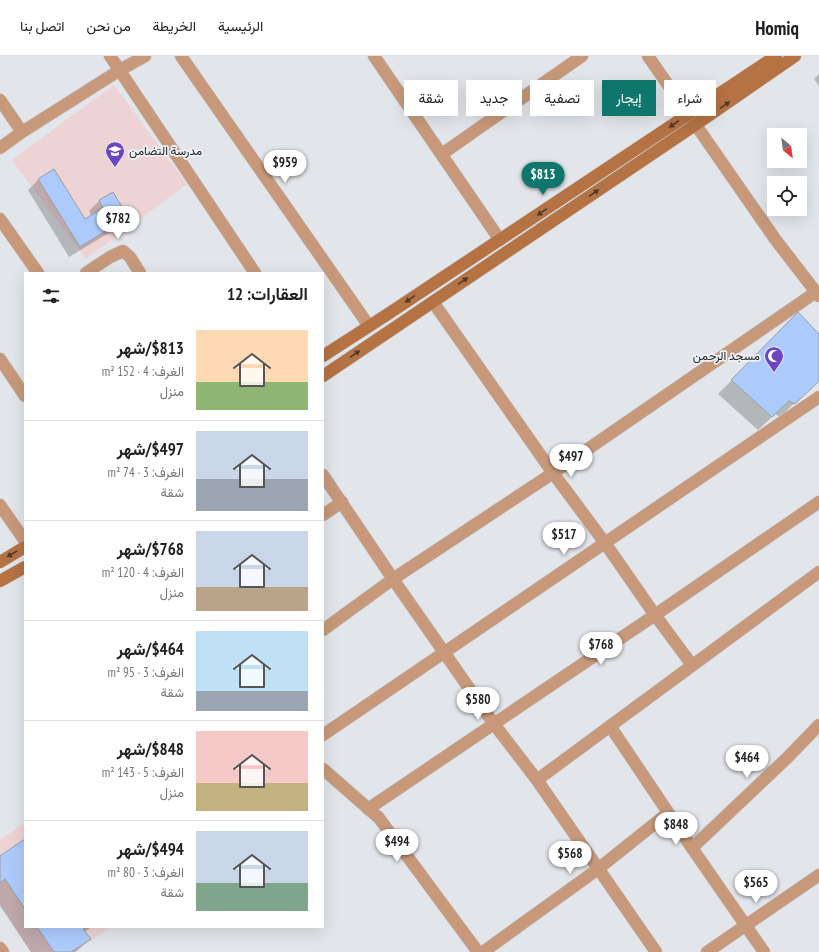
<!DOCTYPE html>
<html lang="ar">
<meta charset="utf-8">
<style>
:root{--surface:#fff;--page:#f2f2f2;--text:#202124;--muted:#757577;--line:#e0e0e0;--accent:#0f766e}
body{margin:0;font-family:"PT Sans Narrow",Vazirmatn,sans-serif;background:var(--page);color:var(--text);direction:rtl;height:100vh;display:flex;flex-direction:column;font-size:15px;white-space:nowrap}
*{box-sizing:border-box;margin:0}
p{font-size:13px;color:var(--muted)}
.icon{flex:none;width:22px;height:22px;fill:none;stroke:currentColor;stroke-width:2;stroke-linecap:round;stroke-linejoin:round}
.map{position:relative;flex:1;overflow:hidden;direction:ltr}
.drawer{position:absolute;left:24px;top:216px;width:300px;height:656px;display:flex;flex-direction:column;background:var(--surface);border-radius:0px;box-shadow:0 4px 16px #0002;direction:rtl}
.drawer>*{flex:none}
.top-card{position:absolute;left:336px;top:24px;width:380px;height:36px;direction:rtl;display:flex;gap:8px}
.needle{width:26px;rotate:151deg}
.buttons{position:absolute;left:767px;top:72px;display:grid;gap:8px}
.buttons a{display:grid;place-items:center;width:40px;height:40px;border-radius:0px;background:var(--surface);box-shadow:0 4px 16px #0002;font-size:20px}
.price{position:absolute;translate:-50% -34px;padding:0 9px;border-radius:14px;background:#fff;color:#222;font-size:13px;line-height:26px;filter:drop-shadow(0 1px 2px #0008)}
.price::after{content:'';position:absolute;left:50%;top:24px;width:12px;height:9px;margin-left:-6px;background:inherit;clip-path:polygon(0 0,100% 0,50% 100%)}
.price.current{background:var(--accent);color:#fff}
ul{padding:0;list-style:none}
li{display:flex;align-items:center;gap:12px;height:100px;padding:0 16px}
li+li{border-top:1px solid var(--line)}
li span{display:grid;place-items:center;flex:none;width:112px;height:80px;border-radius:0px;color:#555}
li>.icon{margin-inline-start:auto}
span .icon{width:48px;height:48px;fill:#fffc;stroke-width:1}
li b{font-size:17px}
h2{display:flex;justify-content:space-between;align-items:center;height:48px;padding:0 16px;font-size:17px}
.pill{padding:0 14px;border-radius:0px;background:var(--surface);box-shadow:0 4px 16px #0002;font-size:14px;line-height:36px}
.pill.current{background:var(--accent);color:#fff}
header{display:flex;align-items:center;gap:24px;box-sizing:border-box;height:56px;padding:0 20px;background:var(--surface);border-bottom:1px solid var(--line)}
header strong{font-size:19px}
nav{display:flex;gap:22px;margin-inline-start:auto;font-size:14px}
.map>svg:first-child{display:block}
</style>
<header>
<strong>Homiq</strong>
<nav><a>الرئيسية</a><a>الخريطة</a><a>من نحن</a><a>اتصل بنا</a></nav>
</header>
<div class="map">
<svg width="819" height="896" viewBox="0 0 819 896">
<rect width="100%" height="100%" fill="#e2e5e9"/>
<!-- education -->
<g fill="#eed3d4">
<polygon points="114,29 187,128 86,203 12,104"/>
<polygon points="25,766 25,871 111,871 74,896 30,896 0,847 0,784"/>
</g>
<!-- shadow -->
<g fill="#0003">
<polygon points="819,18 819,30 814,23"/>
<polygon points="39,123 84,164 92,160 89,155 99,145 112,137 127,161 117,172 69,201 28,134"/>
<polygon points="798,258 819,279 819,324 780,361 775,358 758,374 718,338"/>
<polygon points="25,784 25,871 92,871 84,876 89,883 76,896 31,896 0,850 0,801"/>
</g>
<!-- building -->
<g fill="#accbfc" stroke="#9a9da1">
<polygon points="54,113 85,163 103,152 99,144 113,136 128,161 80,191 38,123"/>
<polygon points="798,256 819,278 819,325 795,348 789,345 772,361 731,324"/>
<polygon points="25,783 25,853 5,823 0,827 0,800"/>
<polygon points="37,871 87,871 83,873 91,883 71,896 54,896"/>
</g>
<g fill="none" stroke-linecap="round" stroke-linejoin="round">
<!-- minor casing -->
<g stroke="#bfc2c5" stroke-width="13">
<g id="minor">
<polyline points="110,0 255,217"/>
<polyline points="181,0 369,270"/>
<polyline points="374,0 500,184"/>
<polyline points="648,0 775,183 819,240"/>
<polyline points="0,44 22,76"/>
<polyline points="0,92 22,76 120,14 145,0"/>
<polyline points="442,98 582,0"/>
<polyline points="0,163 38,217"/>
<polyline points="86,217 110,201 123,195 130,201 140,217"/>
<polyline points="433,246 553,417 605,487 655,559 692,609"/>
<polyline points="0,303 25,340"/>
<polyline points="323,419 393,523 494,668 537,724 656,896"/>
<polyline points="0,449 25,485"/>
<polyline points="323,459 342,446"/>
<polyline points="323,574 393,523 553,417 816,236"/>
<polyline points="610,670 692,792 764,896"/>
<polyline points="323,679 819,341"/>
<polyline points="323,713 379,762 478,896"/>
<polyline points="537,724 819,516"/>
<polyline points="368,753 655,559 819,446"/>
<polyline points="692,792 788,701 819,669"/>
<polyline points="0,892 3,896"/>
<polyline points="483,896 598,813 668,757"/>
<polyline points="707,896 819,819"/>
</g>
</g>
<!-- secondary casing -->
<g stroke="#bfc2c5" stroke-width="13">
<g id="secondary">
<polyline points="323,300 388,258 776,0"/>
<polyline points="323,320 695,69 795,0"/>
<polyline points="0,506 25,491"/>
<polyline points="0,525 25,511"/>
</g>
</g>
<!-- minor -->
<use href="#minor" stroke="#c7997a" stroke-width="12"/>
<!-- secondary -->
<use href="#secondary" stroke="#b57242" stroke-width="12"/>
</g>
<!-- one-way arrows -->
<defs><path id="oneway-solid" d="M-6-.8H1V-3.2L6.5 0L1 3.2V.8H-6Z"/></defs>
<g fill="#4d3a2c">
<use href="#oneway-solid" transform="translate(725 49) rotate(-35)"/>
<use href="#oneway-solid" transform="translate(674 68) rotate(146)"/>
<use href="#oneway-solid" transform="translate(594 137) rotate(-34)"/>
<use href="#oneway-solid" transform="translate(542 156) rotate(146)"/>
<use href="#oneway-solid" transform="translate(463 225) rotate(-34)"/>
<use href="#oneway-solid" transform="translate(410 243) rotate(146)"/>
<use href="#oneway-solid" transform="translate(355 298) rotate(-34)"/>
<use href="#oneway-solid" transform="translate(12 498) rotate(149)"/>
</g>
<!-- icons -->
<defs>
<g id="school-pin" transform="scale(1)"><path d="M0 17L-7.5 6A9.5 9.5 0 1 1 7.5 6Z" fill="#6c46bf" stroke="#eff2f6"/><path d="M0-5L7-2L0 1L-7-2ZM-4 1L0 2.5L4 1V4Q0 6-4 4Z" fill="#fff"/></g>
<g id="mosque-pin" transform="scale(1)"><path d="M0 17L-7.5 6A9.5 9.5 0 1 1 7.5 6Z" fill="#6c46bf" stroke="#eff2f6"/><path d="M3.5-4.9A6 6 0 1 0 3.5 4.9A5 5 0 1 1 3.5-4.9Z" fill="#fff"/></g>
</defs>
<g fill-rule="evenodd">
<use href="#school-pin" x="115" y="95"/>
<use href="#mosque-pin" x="774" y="300"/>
</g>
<g text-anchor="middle" stroke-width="3.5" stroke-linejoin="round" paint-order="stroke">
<!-- poi labels -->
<g font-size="12" fill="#212223" stroke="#eff2f6" text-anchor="start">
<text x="129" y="99">مدرسة التضامن</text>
<text x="760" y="304" text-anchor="end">مسجد الرحمن</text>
</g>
</g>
</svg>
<div class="buttons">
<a><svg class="needle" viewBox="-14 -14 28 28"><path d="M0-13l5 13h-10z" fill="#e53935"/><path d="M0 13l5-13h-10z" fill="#757577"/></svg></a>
<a><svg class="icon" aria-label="locate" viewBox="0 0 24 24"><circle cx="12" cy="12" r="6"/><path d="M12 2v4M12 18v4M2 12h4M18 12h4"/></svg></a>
</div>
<b class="price" style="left:285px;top:128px">$959</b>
<b class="price current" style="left:543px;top:140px">$813</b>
<b class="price" style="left:118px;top:184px">$782</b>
<b class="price" style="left:571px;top:422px">$497</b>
<b class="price" style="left:564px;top:500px">$517</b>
<b class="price" style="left:601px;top:610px">$768</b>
<b class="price" style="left:478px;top:665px">$580</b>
<b class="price" style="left:747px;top:723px">$464</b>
<b class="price" style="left:676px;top:790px">$848</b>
<b class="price" style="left:397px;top:807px">$494</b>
<b class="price" style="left:570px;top:819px">$568</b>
<b class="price" style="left:756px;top:848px">$565</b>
<div class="top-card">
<a class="pill">شراء</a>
<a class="pill current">إيجار</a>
<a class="pill">تصفية</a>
<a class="pill">جديد</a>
<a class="pill">شقة</a>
</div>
<section class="drawer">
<h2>العقارات: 12<svg class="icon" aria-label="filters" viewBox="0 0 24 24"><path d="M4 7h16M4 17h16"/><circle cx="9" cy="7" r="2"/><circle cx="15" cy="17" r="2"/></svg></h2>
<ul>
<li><span style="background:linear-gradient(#ffd9b3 65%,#8fb573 0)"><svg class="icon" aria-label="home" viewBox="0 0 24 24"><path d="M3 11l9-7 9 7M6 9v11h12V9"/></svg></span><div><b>$813/شهر</b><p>الغرف: 4 · 152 m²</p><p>منزل</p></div></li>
<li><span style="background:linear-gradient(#c9d6e8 60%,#9aa5b1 0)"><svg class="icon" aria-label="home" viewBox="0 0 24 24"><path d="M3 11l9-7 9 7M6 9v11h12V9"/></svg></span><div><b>$497/شهر</b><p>الغرف: 3 · 74 m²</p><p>شقة</p></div></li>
<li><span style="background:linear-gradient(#c9d6e8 70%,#b9a48a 0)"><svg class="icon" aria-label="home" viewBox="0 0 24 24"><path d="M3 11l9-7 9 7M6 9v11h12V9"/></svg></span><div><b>$768/شهر</b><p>الغرف: 4 · 120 m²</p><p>منزل</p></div></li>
<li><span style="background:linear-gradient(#bfe0f5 75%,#9aa5b1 0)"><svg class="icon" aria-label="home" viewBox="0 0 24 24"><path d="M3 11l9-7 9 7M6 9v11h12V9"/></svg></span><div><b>$464/شهر</b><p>الغرف: 3 · 95 m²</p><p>شقة</p></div></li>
<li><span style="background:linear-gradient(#f6c9c9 65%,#c2b280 0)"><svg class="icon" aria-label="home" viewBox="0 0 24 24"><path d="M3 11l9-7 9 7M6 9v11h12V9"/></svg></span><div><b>$848/شهر</b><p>الغرف: 5 · 143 m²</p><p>منزل</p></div></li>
<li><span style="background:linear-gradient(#c9d6e8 65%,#7fa58c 0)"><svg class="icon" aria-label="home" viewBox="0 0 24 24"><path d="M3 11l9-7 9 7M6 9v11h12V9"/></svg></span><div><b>$494/شهر</b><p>الغرف: 3 · 80 m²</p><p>شقة</p></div></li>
</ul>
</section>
</div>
